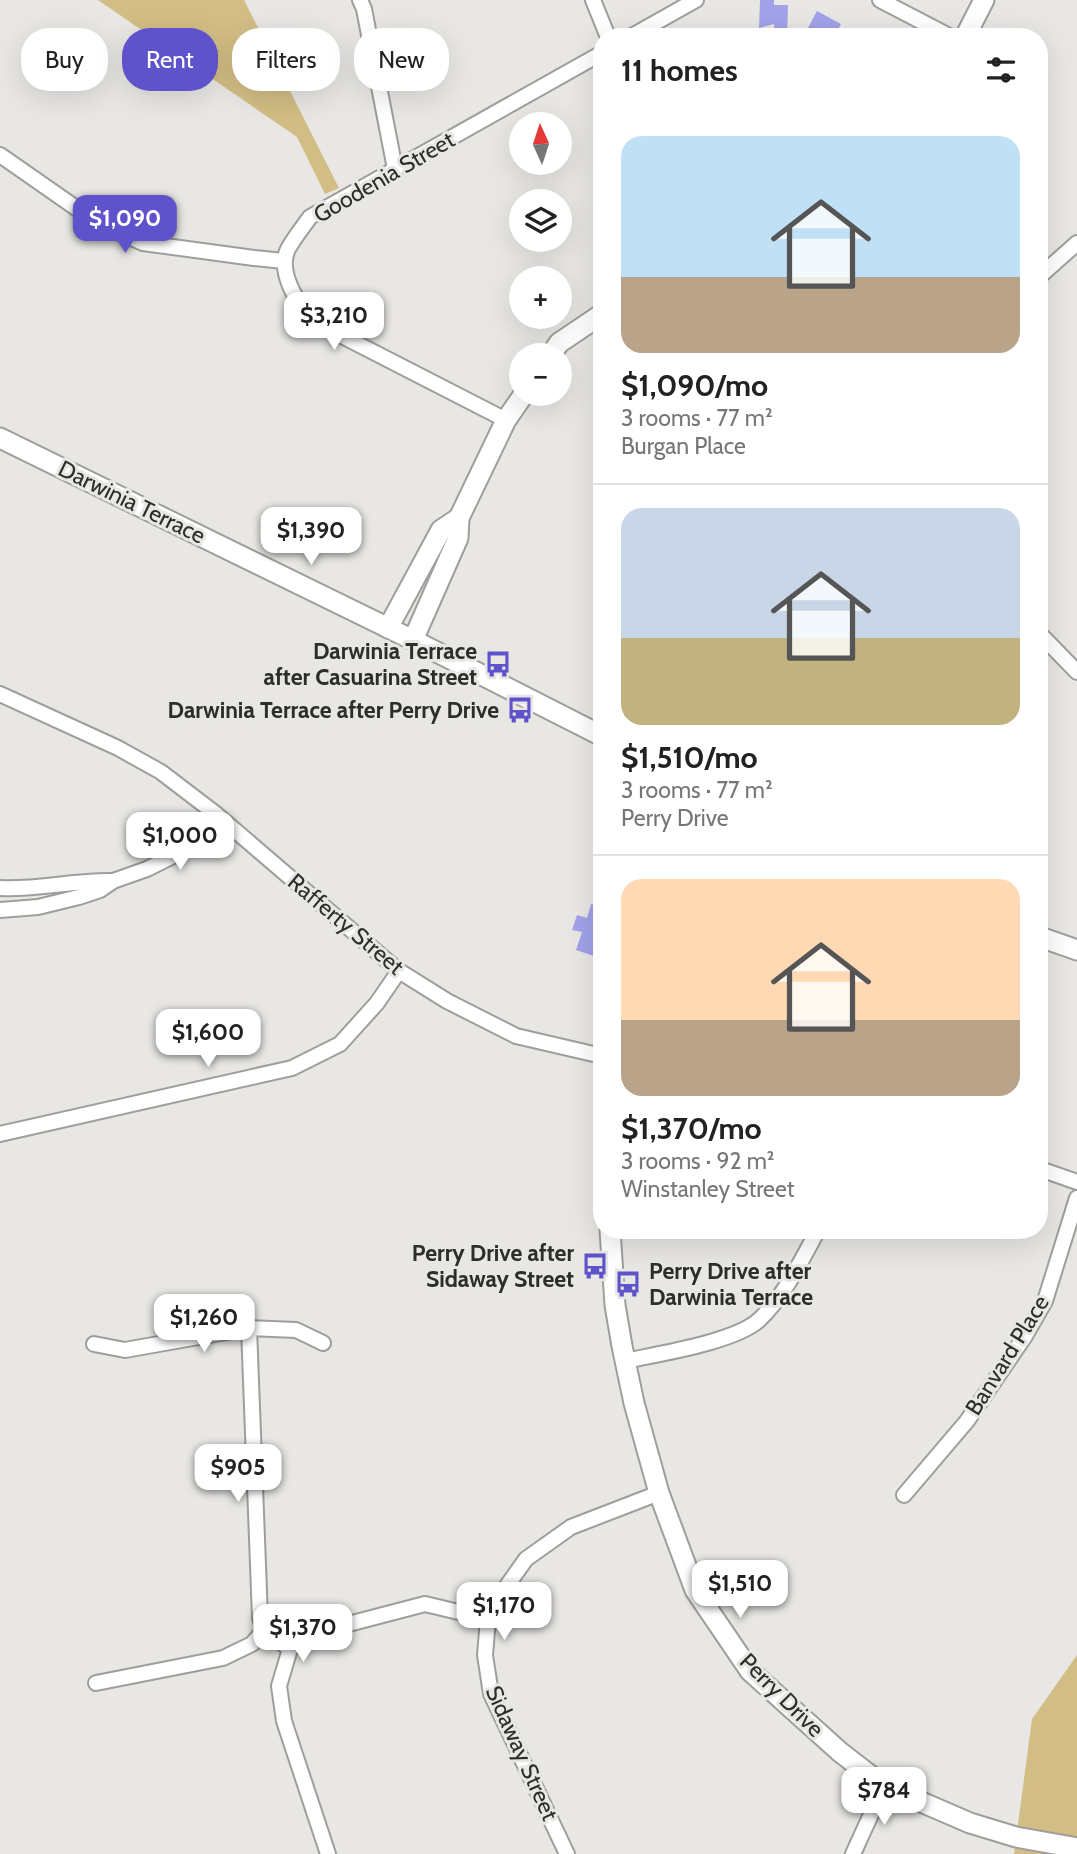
<!DOCTYPE html>
<meta charset="utf-8">
<style>
:root{--surface:#fff;--page:#f6f6f6;--text:#222;--muted:#767676;--line:#e0e0e0;--accent:#5f53cb}
body{margin:0;font-family:Cabin,sans-serif;background:var(--page);color:var(--text);height:100vh;display:flex;flex-direction:column;font-size:26px;white-space:nowrap}
*{box-sizing:border-box;margin:0}
p{font-size:23px;color:var(--muted)}
.icon{flex:none;width:38px;height:38px;fill:none;stroke:currentColor;stroke-width:2;stroke-linecap:round;stroke-linejoin:round}
.map{position:relative;flex:1;overflow:hidden}
.side{position:absolute;left:593px;top:28px;width:455px;height:1211px;display:flex;flex-direction:column;background:var(--surface);border-radius:28px;box-shadow:0 7px 28px #0002}
.side>*{flex:none}
.guide{position:absolute;left:21px;top:28px;width:467px;height:63px;display:flex;gap:14px}
.needle{width:46px;rotate:357deg}
.tools{position:absolute;left:509px;top:112px;display:grid;gap:14px}
.tools a{display:grid;place-items:center;width:63px;height:63px;border-radius:50%;background:var(--surface);box-shadow:0 7px 28px #0002;font-size:35px}
.price{position:absolute;translate:-50% -60px;padding:0 16px;border-radius:14px;background:#fff;color:#222;font-size:23px;line-height:46px;filter:drop-shadow(0 2px 4px #0008)}
.price::after{content:'';position:absolute;left:50%;top:42px;width:21px;height:16px;margin-left:-10px;background:inherit;clip-path:polygon(0 0,100% 0,50% 100%)}
.price.active{background:var(--accent);color:#fff}
ul{padding:0;list-style:none}
li{display:grid;align-content:center;gap:14px;height:371px;padding:0 28px}
li+li{border-top:2px solid var(--line)}
li span{display:grid;place-items:center;height:217px;border-radius:21px;color:#555}
li>.icon{margin-inline-start:auto}
span .icon{width:126px;height:126px;fill:#fffc;stroke-width:1}
li b{font-size:30px}
h2{display:flex;justify-content:space-between;align-items:center;height:84px;padding:0 28px;font-size:30px}
.tag{padding:0 24px;border-radius:28px;background:var(--surface);box-shadow:0 7px 28px #0002;font-size:24px;line-height:63px}
.tag.active{background:var(--accent);color:#fff}
.map>svg:first-child{display:block}
</style>
<div class="map">
<svg width="1077" height="1854" viewBox="0 0 1077 1854">
<rect width="100%" height="100%" fill="#e8e7e4"/>
<!-- green -->
<g fill="#d2bd84">
<polygon points="98,0 244,0 339,188 325,194 297,137"/>
<polygon points="1077,1655 1077,1854 1014,1854 1032,1719"/>
</g>
<!-- building -->
<g fill="#a1a2e9">
<polygon points="760,0 774,0 774,5 788,5 787,37 774,37 774,24 759,28"/>
<polygon points="817,11 841,24 834,37 824,37 808,28"/>
<polygon points="591,904 602,907 602,943 597,957 576,950 582,932 572,930 577,915 587,918"/>
</g>
<g fill="none" stroke-linecap="round" stroke-linejoin="round">
<!-- street casing -->
<g stroke="#9f9e9b" stroke-width="18">
<g id="street">
<polyline points="360,0 364,9 395,169"/>
<polyline points="593,0 608,37"/>
<polyline points="880,0 951,37"/>
<polyline points="630,37 696,0"/>
<polyline points="0,155 99,224 143,243 254,258 284,261"/>
<polyline points="1040,276 1077,243"/>
<path d="M 506,420 L 309,319 C 297,301 277,271 288,249 C 294,238 303,227 310,217 L 602,53"/>
<polyline points="1040,634 1077,672"/>
<polyline points="0,694 118,748 161,772 216,814 399,971 447,1001 516,1036 602,1056"/>
<path d="M 0,888 C 38,890 75,880 113,881"/>
<polyline points="0,910 38,907 79,897 100,890 113,881 147,869 179,853 216,814"/>
<polyline points="0,1134 292,1068 340,1044 377,1003 399,971"/>
<polyline points="1040,1169 1077,1182"/>
<polyline points="249,1328 260,1618 264,1630 290,1649"/>
<polyline points="94,1344 125,1350 249,1328 296,1330 323,1343"/>
<path d="M 625,1361 C 658,1354 735,1342 759,1320 C 785,1295 801,1261 818,1230"/>
<polyline points="904,1495 967,1421 1025,1336 1045,1301 1077,1198"/>
<polyline points="96,1683 223,1658 252,1644 264,1630"/>
<polyline points="328,1854 284,1721 279,1686 290,1649 314,1633 425,1604 488,1619"/>
<polyline points="567,1854 491,1694 485,1655 488,1619 499,1597 526,1559 571,1527 659,1493"/>
<polyline points="853,1854 884,1786"/>
</g>
</g>
<!-- secondary casing -->
<g stroke="#9f9e9b" stroke-width="23">
<g id="secondary">
<polyline points="965,37 984,0"/>
<polyline points="551,355 559,343 602,314"/>
<polyline points="0,438 413,640 602,736"/>
<polyline points="388,628 441,530 459,518"/>
<polyline points="413,640 458,538 459,518 506,420 524,394"/>
<polyline points="1040,937 1077,950"/>
<polyline points="610,1230 615,1305 622,1346 634,1403 659,1493 695,1590 750,1671 840,1752 884,1786 970,1823 1016,1837 1077,1848"/>
</g>
</g>
<!-- street -->
<use href="#street" stroke="#fff" stroke-width="14"/>
<!-- secondary -->
<use href="#secondary" stroke="#fff" stroke-width="19"/>
</g>
<!-- icons -->
<defs>
<g id="bus-bare" transform="scale(2.1)"><path d="M-5-6H5V4H4V6H2V4H-2V6H-4V4H-5ZM-3.5-4V0h7V-4ZM-3.5 1.2v1.5H-2V1.2ZM2 1.2v1.5H3.5V1.2Z" fill="#5f53cb" stroke="#e8e7e4" stroke-width="2.5" paint-order="stroke"/></g>
</defs>
<g fill-rule="evenodd">
<use href="#bus-bare" x="498" y="664"/>
<use href="#bus-bare" x="520" y="710"/>
<use href="#bus-bare" x="595" y="1266"/>
<use href="#bus-bare" x="628" y="1284"/>
</g>
<g text-anchor="middle" stroke-width="6" stroke-linejoin="round" paint-order="stroke">
<!-- street labels -->
<g font-size="23" fill="#2d2d2c" stroke="#e8e7e4">
<text transform="translate(384 177) rotate(-30)" y="8">Goodenia Street</text>
<text transform="translate(132 502) rotate(26)" y="8">Darwinia Terrace</text>
<text transform="translate(346 924) rotate(40)" y="8">Rafferty Street</text>
<text transform="translate(1007 1355) rotate(-58)" y="8">Banvard Place</text>
<text transform="translate(782 1695) rotate(45)" y="8">Perry Drive</text>
<text transform="translate(522 1753) rotate(66)" y="8">Sidaway Street</text>
</g>
<!-- poi labels -->
<g font-size="23" font-weight="bold" fill="#2d2d2c" stroke="#e8e7e4" text-anchor="end">
<text x="477" y="659">Darwinia Terrace<tspan x="477" dy="26">after Casuarina Street</tspan></text>
<text x="499" y="718">Darwinia Terrace after Perry Drive</text>
<text x="574" y="1261">Perry Drive after<tspan x="574" dy="26">Sidaway Street</tspan></text>
<text x="649" y="1279" text-anchor="start">Perry Drive after<tspan x="649" dy="26">Darwinia Terrace</tspan></text>
</g>
</g>
</svg>
<div class="tools">
<a><svg class="needle" viewBox="-14 -14 28 28"><path d="M0-13l5 13h-10z" fill="#e53935"/><path d="M0 13l5-13h-10z" fill="#767676"/></svg></a>
<a><svg class="icon" aria-label="layers" viewBox="0 0 24 24"><path d="M12 4l9 5-9 5-9-5zM3 14l9 5 9-5"/></svg></a>
<a>+</a>
<a>−</a>
</div>
<b class="price active" style="left:125px;top:255px">$1,090</b>
<b class="price" style="left:334px;top:352px">$3,210</b>
<b class="price" style="left:311px;top:567px">$1,390</b>
<b class="price" style="left:180px;top:872px">$1,000</b>
<b class="price" style="left:208px;top:1069px">$1,600</b>
<b class="price" style="left:204px;top:1354px">$1,260</b>
<b class="price" style="left:238px;top:1504px">$905</b>
<b class="price" style="left:740px;top:1620px">$1,510</b>
<b class="price" style="left:504px;top:1642px">$1,170</b>
<b class="price" style="left:303px;top:1664px">$1,370</b>
<b class="price" style="left:884px;top:1827px">$784</b>
<div class="guide">
<a class="tag">Buy</a>
<a class="tag active">Rent</a>
<a class="tag">Filters</a>
<a class="tag">New</a>
</div>
<section class="side">
<h2>11 homes<svg class="icon" aria-label="filters" viewBox="0 0 24 24"><path d="M4 7h16M4 17h16"/><circle cx="9" cy="7" r="2"/><circle cx="15" cy="17" r="2"/></svg></h2>
<ul>
<li><span style="background:linear-gradient(#bfe0f5 65%,#b9a48a 0)"><svg class="icon" aria-label="home" viewBox="0 0 24 24"><path d="M3 11l9-7 9 7M6 9v11h12V9"/></svg></span><div><b>$1,090/mo</b><p>3 rooms · 77 m²</p><p>Burgan Place</p></div></li>
<li><span style="background:linear-gradient(#c9d6e8 60%,#c2b280 0)"><svg class="icon" aria-label="home" viewBox="0 0 24 24"><path d="M3 11l9-7 9 7M6 9v11h12V9"/></svg></span><div><b>$1,510/mo</b><p>3 rooms · 77 m²</p><p>Perry Drive</p></div></li>
<li><span style="background:linear-gradient(#ffd9b3 65%,#b9a48a 0)"><svg class="icon" aria-label="home" viewBox="0 0 24 24"><path d="M3 11l9-7 9 7M6 9v11h12V9"/></svg></span><div><b>$1,370/mo</b><p>3 rooms · 92 m²</p><p>Winstanley Street</p></div></li>
</ul>
</section>
</div>
